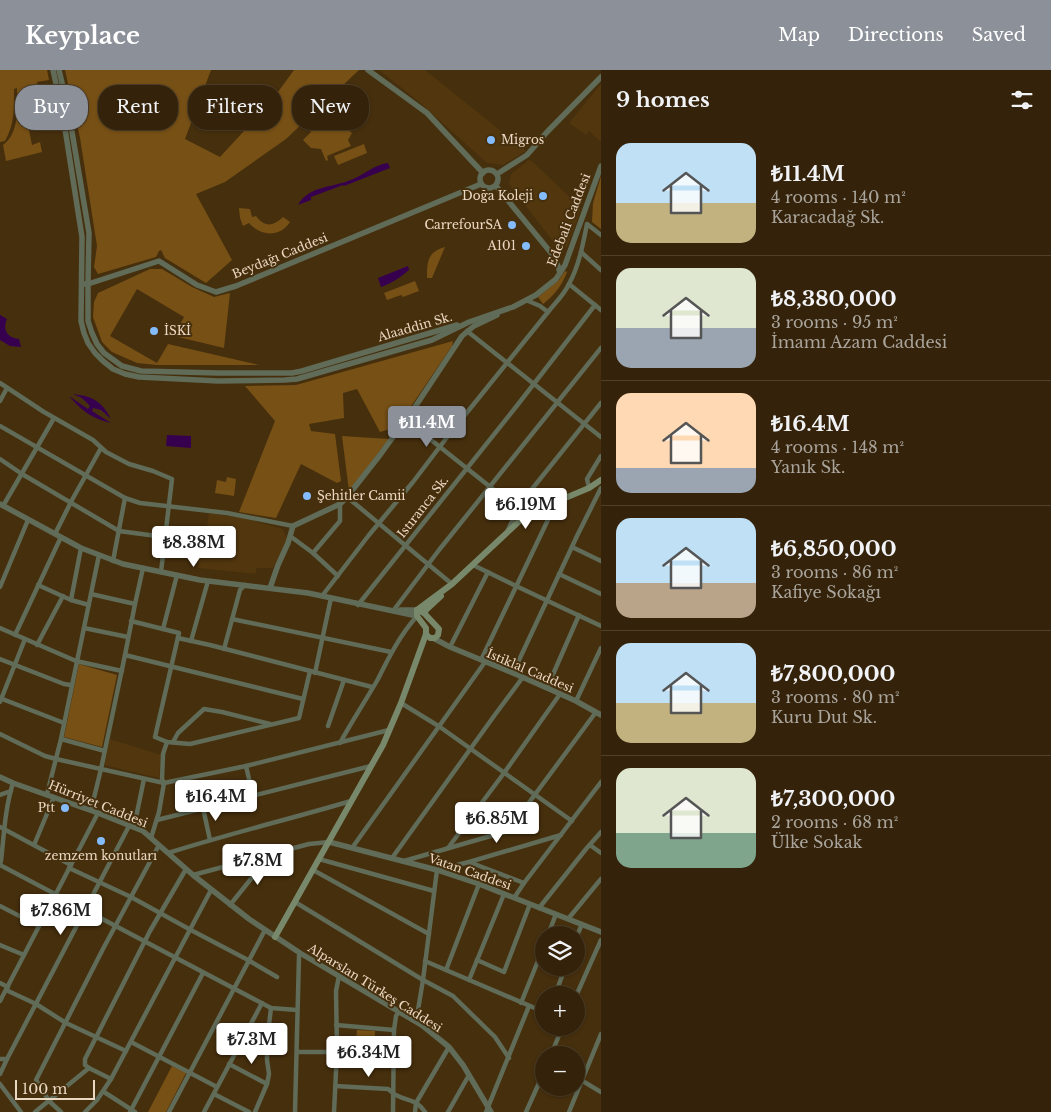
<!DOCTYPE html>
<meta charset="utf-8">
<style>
:root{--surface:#34230a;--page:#3f2f18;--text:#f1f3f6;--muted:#a9a49c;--line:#4e402b;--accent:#8c9099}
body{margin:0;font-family:"Libre Baskerville",serif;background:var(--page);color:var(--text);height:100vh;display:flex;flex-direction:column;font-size:19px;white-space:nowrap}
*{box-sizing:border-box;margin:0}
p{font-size:16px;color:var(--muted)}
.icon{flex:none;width:28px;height:28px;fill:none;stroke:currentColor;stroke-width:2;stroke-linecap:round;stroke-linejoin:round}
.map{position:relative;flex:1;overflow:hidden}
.drawer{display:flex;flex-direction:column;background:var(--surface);width:450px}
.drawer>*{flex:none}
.hud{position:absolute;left:15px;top:15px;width:475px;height:45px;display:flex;gap:10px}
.buttons{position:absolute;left:535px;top:856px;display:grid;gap:10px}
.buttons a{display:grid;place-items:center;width:50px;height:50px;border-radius:50%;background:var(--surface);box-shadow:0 1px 4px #0004,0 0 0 1px var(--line);font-size:25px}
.scale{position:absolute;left:15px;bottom:12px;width:80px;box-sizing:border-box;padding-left:5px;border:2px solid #ebd8c2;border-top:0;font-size:14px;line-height:18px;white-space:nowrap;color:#ebd8c2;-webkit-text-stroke:4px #462f0d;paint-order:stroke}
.price{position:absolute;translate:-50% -42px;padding:0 11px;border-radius:5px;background:#fff;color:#222;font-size:16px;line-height:32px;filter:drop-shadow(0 1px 2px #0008)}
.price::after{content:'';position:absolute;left:50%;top:30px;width:15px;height:11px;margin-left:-8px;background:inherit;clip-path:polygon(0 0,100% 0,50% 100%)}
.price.current{background:var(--accent);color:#fff}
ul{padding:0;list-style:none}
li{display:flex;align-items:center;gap:15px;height:125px;padding:0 15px}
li+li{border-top:1px solid var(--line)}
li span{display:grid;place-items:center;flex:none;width:140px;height:100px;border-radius:15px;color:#555}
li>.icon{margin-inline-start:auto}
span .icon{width:60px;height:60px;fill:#fffc;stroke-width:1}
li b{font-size:21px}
h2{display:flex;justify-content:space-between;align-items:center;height:60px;padding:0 15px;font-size:21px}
.pill{padding:0 18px;border-radius:20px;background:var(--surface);box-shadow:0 1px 4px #0004,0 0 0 1px var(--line);font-size:18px;line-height:45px}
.pill.current{background:var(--accent);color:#fff}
header{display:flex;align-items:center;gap:30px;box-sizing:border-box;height:70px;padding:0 25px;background:var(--accent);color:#fff}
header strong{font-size:24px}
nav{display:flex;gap:28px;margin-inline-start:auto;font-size:18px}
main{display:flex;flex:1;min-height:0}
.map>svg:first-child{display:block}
</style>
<header>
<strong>Keyplace</strong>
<nav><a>Map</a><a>Directions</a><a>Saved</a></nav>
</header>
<main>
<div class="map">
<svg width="601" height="1042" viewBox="0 0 601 1042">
<rect width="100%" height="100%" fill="#462f0d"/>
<!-- built -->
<g fill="#51360e">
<polygon points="379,0 425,0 526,81 503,95 487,93 418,31"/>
<polygon points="601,14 601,72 589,61 586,65 569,53"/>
<polygon points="529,90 532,91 581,138 567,177 558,178 509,114 511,104"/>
<polygon points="209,443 243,448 283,459 287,469 273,498 256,498 256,504 198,498 200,471 205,471"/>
<polygon points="110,669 161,685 159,708 104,695"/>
</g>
<!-- green -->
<g fill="#775015">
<path d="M 0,0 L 47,0 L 49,10 L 37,12 L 38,17 L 29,19 L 29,20 L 21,22 L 32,75 L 40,72 L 42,82 L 6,91 L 3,75 C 20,62 17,38 17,18 L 14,19 C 14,38 15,53 5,71 L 0,72 Z"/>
<polygon points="65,0 211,0 185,69 220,87 270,33 294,0 359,0 286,69 225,112 196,124 232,190 206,213 165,188 161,180 159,181 156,187 98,204 94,197 97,176 80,68"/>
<polygon points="324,43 327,44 352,63 348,70 351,76 327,86 328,90 326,91 321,79 311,78 303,70 311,62 310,57"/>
<polygon points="364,74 367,83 338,95 334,86"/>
<polygon points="601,106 601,159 592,152 593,133"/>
<path d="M 239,138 L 250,139 L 252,147 L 256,146 C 264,157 273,157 283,147 L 290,152 C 280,168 260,166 249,153 L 243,156 L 240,148 Z"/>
<path d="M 445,177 L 432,208 L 427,208 C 427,192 427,182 445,177 Z"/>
<polygon points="150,199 162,199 192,217 214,227 230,223 224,278 174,266 184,247 137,219 110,266 157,293 168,274 259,295 157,295 137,293 112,282 102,272 93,247 94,232 98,223"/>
<path d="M 565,201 L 567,202 C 562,215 555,225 543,234 L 538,227 L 559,210 Z"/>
<polygon points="415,211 419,221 403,227 401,225 387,230 384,223"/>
<polygon points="453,271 452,276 397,357 380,362 357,319 343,323 344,348 309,354 311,361 335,364 341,411 337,413 301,394 276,448 239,442 275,351 245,316 296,315"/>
<polygon points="342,366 389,369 349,421"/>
<polygon points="227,407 236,409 234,426 215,423 217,410 226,412"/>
<polygon points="79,594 117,605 102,677 64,667"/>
<polygon points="357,960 375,961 374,983 355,982"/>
<polygon points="172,996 186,1003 166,1042 148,1042"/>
</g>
<!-- water -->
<g fill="#37004f">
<path d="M 388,93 L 390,98 L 344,116 L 343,115 L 311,127 L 311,130 L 298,135 C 309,115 334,118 353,109 C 365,104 374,95 388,93 Z"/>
<path d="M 408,196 L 409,200 C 401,207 392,213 381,217 L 378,208 Z"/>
<path d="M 0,245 L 7,249 C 2,260 8,268 19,269 L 21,277 L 10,276 L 0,270 Z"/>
<path d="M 73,324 C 92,326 102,331 111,349 L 101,340 L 93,338 L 92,341 L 111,353 C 91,348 82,341 69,326 L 88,339 L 90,336 L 82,328 Z"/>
<polygon points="167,365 191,366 191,378 166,376"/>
</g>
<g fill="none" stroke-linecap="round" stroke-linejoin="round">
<!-- minor -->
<g stroke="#606b58" stroke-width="4.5">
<polyline points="581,182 601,200"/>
<polyline points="569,214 601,240"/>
<path d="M 526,230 L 540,236 L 548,242 C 555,233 564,225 569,214 C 579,196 583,174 587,154 L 601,165"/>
<polyline points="467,261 601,367"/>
<polyline points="0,313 44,342 93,370 106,382 129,394 153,401 172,409 161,502"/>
<polyline points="0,331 7,318"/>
<polyline points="406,350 518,439"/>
<polyline points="0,356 125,428 140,433 227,443 293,456"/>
<polyline points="0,389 22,404 119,461 164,467"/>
<polyline points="589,418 587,409 601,386"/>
<polyline points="347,427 452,514"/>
<polyline points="3,436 54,348"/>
<polyline points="508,460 520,434 601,333"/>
<polyline points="55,464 72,430 101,378"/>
<polyline points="290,466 313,483 338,506"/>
<polyline points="572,477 601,491"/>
<polyline points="313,483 340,451 340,434"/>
<polyline points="113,491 125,428"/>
<polyline points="473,495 516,516 601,556"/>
<polyline points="559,504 601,524"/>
<polyline points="38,515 71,530 89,535"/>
<polyline points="0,517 28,450"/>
<polyline points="91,524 135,534"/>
<polyline points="322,526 369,465 413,412 448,366 548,242"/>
<polyline points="71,530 81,478"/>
<polyline points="358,535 519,333 595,235"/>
<polyline points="393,541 439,480 601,278"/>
<polyline points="232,549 391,582"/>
<polyline points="131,551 179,563 155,667 167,672 190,674 299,648 310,601"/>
<polyline points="0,558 76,591 122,601"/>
<polyline points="84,558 128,567"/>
<polyline points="163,559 177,505"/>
<polyline points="15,565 61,467"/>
<polyline points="178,568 210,575 372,617"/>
<polyline points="191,571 208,511"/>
<polyline points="37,575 63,526"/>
<polyline points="450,577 488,502"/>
<polyline points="224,579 240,520 245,515"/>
<polyline points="125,585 303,629"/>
<polyline points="0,589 64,614 71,615"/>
<polyline points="481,590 556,433"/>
<polyline points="315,603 331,528"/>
<polyline points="513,603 577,466 601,418"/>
<polyline points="547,618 579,545"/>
<polyline points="0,628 64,653"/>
<polyline points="576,631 601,578"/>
<polyline points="0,632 25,569"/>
<polyline points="401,633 440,657 572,751"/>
<polyline points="328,656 344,610"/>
<polyline points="0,664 45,686 56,689 164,713 246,696 389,660"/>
<polyline points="61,669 105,681"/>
<polyline points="173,672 178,663 204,639 222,642 270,654"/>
<path d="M 340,673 C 352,651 366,630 378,609 C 389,587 400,565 417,546"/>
<polyline points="246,696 253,726"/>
<polyline points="47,724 61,669 99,485"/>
<polyline points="0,725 11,721"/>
<polyline points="203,738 210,770"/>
<polyline points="91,740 101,699 125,585 135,534 143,498"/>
<polyline points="157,750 371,696"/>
<polyline points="0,757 71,795"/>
<polyline points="134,757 144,709"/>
<polyline points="151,768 159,742 164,713 162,709 163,684 167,672"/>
<polyline points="34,775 54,727"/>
<polyline points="590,775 601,783"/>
<polyline points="352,778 485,592"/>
<polyline points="448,778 504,703 560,624"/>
<path d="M 168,783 C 228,764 290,749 351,731"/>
<polyline points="392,788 494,646 523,607"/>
<polyline points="319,789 434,821"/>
<polyline points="404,791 508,761 596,642"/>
<polyline points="469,792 524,813"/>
<path d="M 0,794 L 1,791 C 4,765 5,738 13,713"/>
<polyline points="0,795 271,938 297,940"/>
<polyline points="69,798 131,827 189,859 248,890 277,907"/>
<polyline points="313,800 429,864"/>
<polyline points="193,805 309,774 329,772"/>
<polyline points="514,828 524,813 601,712"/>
<polyline points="295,832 423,910 453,926 495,967 509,988"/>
<polyline points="230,835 271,784"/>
<polyline points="0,836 39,856"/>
<polyline points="539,838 586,779 601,762"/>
<polyline points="568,849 601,809"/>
<polyline points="548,865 556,844"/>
<polyline points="576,868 582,854"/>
<polyline points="0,875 24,885"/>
<polyline points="477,890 504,902 530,834"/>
<polyline points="425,891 544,942"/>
<polyline points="446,900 479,814"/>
<polyline points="469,910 504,824"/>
<polyline points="0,913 8,917"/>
<polyline points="6,920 36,934 66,953 126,981"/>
<polyline points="555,925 565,898"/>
<polyline points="576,926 601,870"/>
<polyline points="0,931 98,743"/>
<polyline points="521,933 544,876"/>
<polyline points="415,951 417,946 423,910 437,800 469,792 561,765"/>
<polyline points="336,955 394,960"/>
<polyline points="247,961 267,971"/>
<polyline points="131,972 217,1017"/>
<polyline points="297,982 337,982 395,987"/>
<polyline points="551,985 562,958"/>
<polyline points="0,989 7,989 129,756"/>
<polyline points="229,994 267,1014"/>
<polyline points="0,1004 7,989"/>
<polyline points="576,1007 601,1022"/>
<polyline points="111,1009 89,998 85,995 85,989 150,861 186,799"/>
<polyline points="0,1014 21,1042"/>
<path d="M 335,1016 L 388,1019 C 390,1020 392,1023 394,1024 C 406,1031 417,1029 425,1042"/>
<polyline points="104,1022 135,1042"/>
<polyline points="214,1024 249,1042"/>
<polyline points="35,1042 89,998"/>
<polyline points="61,1042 49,1031 36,1010 104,877 159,775"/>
<polyline points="85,1042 97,1030 111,1009 211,820"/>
<polyline points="130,1042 203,903"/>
<polyline points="169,1042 265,860"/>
<polyline points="204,1042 262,933"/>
<polyline points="255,1042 267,1014 269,1004 267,990 267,971 271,938"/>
<polyline points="295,1042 299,886 300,883"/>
<polyline points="334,1042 337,982 336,921 339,906"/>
<polyline points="393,1042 394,960 396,946 399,942"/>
<polyline points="415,1042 416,1033 449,977"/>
<polyline points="448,1042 469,1005"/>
<polyline points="486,1042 529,936"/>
<polyline points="526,1042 544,1002"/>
<polyline points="569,1042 601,964"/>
</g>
<!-- tertiary -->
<g stroke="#606b58" stroke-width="5.5">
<polyline points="53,0 63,46 82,167 81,251 84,263 88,273 95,283 103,291 113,299 125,304 139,307 218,311 285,310 297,309 432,270 469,252 513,237 536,225 556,209 565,195 601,96"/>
<polyline points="59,0 68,38 89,163 88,214 88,251 92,263 97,274 104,283 122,296 141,301 218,303 292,303 302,301 457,255"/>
<polyline points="368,0 427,43 483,103"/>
<circle cx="489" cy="109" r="9"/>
<polyline points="497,104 527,85 547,62 601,7"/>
<polyline points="496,116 552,184 558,196 560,203"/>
<polyline points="84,214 88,214 159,191 197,215 216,222 236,216 481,114"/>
<polyline points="0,434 81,478 123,494 200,510 308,523 417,546"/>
<polyline points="270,518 278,495 288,473 293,456 340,434 347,427 380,385 415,337 462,266 474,256 497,245"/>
<polyline points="400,540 417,540"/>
<polyline points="433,568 450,577 513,603 547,618 576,631 601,645"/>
<polyline points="0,707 13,713 98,743 143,761 193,805 249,849 300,883 423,956 449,977 463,995 491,1042"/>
<polyline points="329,772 437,800 479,814 601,862"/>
</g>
<!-- secondary -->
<g stroke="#78896b" stroke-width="6">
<polyline points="417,540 452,514 527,444 589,418 601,410"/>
<polyline points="417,540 424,543 439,559 438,565 435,568 430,568 426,564"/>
<polyline points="424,543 427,539 441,526"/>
<polyline points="275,867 383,675 401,633 426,564 426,558 417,546 417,540"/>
</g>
</g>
<!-- markers -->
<g fill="#84bcfb" stroke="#462f0d" stroke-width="2">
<circle cx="491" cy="70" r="5"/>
<circle cx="543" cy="126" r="5"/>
<circle cx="512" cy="155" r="5"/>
<circle cx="526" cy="176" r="5"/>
<circle cx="154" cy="261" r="5"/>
<circle cx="307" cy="426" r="5"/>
<circle cx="65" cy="738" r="5"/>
<circle cx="101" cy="771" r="5"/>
</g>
<g text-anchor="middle" stroke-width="4" stroke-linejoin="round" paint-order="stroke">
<!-- poi labels -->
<g font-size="12" fill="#ebd8c2" stroke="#462f0d" text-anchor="end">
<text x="501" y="74" text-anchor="start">Migros</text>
<text x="533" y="130">Doğa Koleji</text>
<text x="502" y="159">CarrefourSA</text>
<text x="516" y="180">A101</text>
<text x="164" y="265" text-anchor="start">İSKİ</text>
<text x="317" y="430" text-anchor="start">Şehitler Camii</text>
<text x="55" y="742">Ptt</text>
<text x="101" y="790" text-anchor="middle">zemzem konutları</text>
</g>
<!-- street labels -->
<g font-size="12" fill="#ebd8c2" stroke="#462f0d">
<text transform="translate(569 150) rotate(-69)" y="4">Edebali Caddesi</text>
<text transform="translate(280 186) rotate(-22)" y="4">Beydağı Caddesi</text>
<text transform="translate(415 257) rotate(-16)" y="4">Alaaddin Sk.</text>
<text transform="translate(423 437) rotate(-52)" y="4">Istıranca Sk.</text>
<text transform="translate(530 601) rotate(23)" y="4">İstiklal Caddesi</text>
<text transform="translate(98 734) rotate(22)" y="4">Hürriyet Caddesi</text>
<text transform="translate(470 802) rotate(19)" y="4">Vatan Caddesi</text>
<text transform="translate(375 918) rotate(32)" y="4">Alparslan Türkeş Caddesi</text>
</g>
</g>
</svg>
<div class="buttons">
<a><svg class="icon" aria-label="layers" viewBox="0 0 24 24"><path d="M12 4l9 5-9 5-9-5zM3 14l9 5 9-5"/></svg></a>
<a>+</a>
<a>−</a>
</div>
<div class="scale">100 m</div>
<b class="price current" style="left:427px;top:378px">₺11.4M</b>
<b class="price" style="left:526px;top:460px">₺6.19M</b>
<b class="price" style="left:194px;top:498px">₺8.38M</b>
<b class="price" style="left:216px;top:752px">₺16.4M</b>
<b class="price" style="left:497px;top:774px">₺6.85M</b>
<b class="price" style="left:258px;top:816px">₺7.8M</b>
<b class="price" style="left:61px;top:866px">₺7.86M</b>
<b class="price" style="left:252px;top:995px">₺7.3M</b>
<b class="price" style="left:369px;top:1008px">₺6.34M</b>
<div class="hud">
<a class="pill current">Buy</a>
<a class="pill">Rent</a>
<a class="pill">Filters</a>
<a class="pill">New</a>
</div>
</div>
<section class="drawer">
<h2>9 homes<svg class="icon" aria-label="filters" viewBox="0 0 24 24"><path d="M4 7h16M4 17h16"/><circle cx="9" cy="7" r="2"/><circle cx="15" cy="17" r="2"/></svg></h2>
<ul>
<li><span style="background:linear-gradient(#bfe0f5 60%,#c2b280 0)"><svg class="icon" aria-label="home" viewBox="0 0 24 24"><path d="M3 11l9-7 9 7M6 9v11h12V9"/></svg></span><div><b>₺11.4M</b><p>4 rooms · 140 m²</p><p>Karacadağ Sk.</p></div></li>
<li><span style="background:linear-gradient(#dfe7d0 60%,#9aa5b1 0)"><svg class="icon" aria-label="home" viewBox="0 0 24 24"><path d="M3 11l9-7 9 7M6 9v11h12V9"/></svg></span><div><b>₺8,380,000</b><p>3 rooms · 95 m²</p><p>İmamı Azam Caddesi</p></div></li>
<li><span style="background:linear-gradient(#ffd9b3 75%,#9aa5b1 0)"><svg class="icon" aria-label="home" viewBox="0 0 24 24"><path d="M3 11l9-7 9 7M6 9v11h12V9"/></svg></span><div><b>₺16.4M</b><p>4 rooms · 148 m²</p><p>Yanık Sk.</p></div></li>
<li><span style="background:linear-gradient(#bfe0f5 65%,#b9a48a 0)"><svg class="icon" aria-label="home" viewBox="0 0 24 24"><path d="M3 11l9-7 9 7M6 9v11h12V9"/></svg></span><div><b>₺6,850,000</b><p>3 rooms · 86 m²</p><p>Kafiye Sokağı</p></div></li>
<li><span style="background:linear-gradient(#bfe0f5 60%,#c2b280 0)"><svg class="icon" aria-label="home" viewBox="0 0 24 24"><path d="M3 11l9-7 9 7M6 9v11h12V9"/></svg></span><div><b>₺7,800,000</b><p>3 rooms · 80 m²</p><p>Kuru Dut Sk.</p></div></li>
<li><span style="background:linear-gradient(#dfe7d0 65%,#7fa58c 0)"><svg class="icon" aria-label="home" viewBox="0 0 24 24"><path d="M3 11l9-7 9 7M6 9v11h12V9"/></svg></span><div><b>₺7,300,000</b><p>2 rooms · 68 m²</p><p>Ülke Sokak</p></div></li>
</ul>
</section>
</main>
